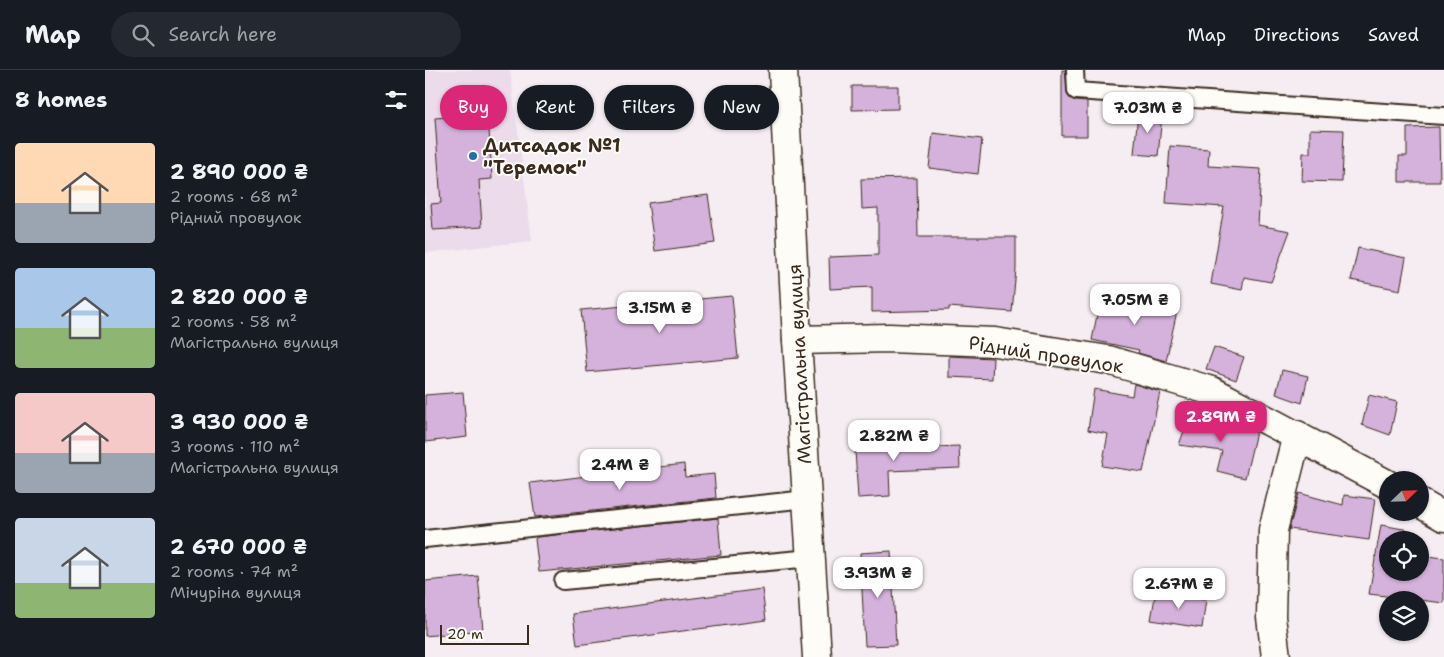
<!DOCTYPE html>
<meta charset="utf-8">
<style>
:root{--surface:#171b24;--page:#242831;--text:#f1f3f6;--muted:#9ea1a6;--line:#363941;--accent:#db2777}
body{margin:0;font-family:"Shantell Sans",sans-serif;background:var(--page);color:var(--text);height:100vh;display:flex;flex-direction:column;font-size:19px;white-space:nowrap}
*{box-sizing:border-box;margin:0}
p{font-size:16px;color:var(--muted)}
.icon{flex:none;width:28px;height:28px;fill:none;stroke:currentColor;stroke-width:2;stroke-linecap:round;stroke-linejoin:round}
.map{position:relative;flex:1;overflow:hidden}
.drawer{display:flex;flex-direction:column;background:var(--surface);width:425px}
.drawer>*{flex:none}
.banner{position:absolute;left:15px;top:15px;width:475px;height:45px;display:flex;gap:10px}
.needle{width:32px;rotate:67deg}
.buttons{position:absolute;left:954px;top:401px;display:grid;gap:10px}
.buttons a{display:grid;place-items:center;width:50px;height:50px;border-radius:50%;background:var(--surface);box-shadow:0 1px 4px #0004;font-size:25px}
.scale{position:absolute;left:15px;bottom:12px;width:89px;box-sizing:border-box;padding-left:5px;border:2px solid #3b2a1e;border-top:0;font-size:14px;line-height:18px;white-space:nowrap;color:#3b2a1e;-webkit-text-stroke:4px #fdfcf7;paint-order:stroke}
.price{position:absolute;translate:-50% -42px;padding:0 11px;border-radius:10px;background:#fff;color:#222;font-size:16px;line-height:32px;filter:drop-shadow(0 1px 2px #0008)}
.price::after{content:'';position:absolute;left:50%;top:30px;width:15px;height:11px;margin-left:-8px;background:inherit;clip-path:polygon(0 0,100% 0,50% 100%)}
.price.current{background:var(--accent);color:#fff}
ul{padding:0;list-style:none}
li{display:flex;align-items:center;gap:15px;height:125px;padding:0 15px}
li span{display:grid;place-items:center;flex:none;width:140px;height:100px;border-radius:5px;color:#555}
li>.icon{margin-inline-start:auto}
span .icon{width:60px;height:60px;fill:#fffc;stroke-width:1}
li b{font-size:21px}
h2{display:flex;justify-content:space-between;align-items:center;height:60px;padding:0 15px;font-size:21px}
.pill{padding:0 18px;border-radius:22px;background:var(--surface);box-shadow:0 1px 4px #0004;font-size:18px;line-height:45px}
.pill.current{background:var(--accent);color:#fff}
header{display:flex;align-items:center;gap:30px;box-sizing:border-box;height:70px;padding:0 25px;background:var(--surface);border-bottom:1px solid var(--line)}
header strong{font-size:24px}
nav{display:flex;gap:28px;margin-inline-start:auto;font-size:18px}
.search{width:350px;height:45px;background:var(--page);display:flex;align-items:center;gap:12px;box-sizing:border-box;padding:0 18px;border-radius:28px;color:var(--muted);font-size:19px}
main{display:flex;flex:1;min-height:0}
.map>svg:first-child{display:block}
</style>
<header>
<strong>Map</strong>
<div class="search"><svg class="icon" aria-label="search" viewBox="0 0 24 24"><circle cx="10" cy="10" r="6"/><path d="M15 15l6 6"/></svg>Search here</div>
<nav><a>Map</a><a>Directions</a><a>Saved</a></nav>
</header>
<main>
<section class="drawer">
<h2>8 homes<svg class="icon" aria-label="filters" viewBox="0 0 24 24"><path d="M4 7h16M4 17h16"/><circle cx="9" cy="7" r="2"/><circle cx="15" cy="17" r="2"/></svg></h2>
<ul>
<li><span style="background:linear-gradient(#ffd9b3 60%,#9aa5b1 0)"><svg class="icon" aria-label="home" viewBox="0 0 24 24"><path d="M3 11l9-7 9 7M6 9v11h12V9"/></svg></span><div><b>2 890 000 ₴</b><p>2 rooms · 68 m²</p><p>Рідний провулок</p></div></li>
<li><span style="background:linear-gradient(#a9c7e8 60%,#8fb573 0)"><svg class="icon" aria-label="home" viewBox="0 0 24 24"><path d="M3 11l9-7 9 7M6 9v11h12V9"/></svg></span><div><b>2 820 000 ₴</b><p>2 rooms · 58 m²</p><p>Магістральна вулиця</p></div></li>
<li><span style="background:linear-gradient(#f6c9c9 60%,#9aa5b1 0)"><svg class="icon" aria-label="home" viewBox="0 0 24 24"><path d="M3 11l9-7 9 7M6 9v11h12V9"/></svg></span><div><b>3 930 000 ₴</b><p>3 rooms · 110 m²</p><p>Магістральна вулиця</p></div></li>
<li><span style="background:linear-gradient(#c9d6e8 65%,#8fb573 0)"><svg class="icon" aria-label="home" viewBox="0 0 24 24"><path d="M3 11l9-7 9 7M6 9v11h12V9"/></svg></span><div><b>2 670 000 ₴</b><p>2 rooms · 74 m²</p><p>Мічуріна вулиця</p></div></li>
</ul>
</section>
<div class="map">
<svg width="1019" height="587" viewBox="0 0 1019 587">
<rect width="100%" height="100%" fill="#f5edf2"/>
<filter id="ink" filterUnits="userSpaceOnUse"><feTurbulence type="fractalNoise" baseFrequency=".02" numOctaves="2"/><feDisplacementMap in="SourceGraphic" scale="10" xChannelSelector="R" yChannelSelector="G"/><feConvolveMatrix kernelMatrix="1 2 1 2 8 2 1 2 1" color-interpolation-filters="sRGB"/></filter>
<g filter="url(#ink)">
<!-- built -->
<polygon fill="#ebdbeb" points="0,0 85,0 107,171 0,183"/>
<!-- building -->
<g fill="#d5b2dc" stroke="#3b2a1e">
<polygon points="637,0 640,0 643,26 650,31 662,32 662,66 637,66"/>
<polygon points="427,16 473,16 473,39 427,40"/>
<polygon points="713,43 737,45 733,86 709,84"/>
<polygon points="63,44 67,109 54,110 57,157 8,160 6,134 16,133 10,48"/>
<polygon points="1014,57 1015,112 974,112 974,86 982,86 982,58"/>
<polygon points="885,59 919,60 917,112 877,111 878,83 885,83"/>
<polygon points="508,63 557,69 553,104 504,98"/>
<polygon points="745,76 784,79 783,96 836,99 833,155 865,161 846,212 819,207 817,220 786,214 799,137 741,133"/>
<polygon points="492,108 493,167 591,167 591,199 587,242 524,237 524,240 447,242 447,217 405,219 404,187 453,185 453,138 437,139 436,109"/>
<polygon points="283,125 290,173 230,181 223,133"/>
<polygon points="933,178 981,188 975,220 926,210"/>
<polygon points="676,225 752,241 741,291 713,283 714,280 667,270"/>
<polygon points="307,226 313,288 162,302 156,240"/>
<polygon points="789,277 819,287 811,310 781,299"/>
<polygon points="524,286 568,288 567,309 524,307"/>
<polygon points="857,300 883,306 877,333 851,324"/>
<polygon points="709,314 735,322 718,402 677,396 683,364 663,360 669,319 707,326"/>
<polygon points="38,322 42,367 0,372 0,325"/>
<polygon points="944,325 972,332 965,365 937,355"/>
<polygon points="765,344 825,359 831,362 820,408 792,401 797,381 754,375"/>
<polygon points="462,362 462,379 534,376 535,398 464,401 465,426 433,428 429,364"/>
<polygon points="259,394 260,407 289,404 291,428 110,447 105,413"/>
<polygon points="874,423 918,435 919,425 950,429 944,470 864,459"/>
<polygon points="293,448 296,485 114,502 110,469 112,467"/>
<polygon points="956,455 984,460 982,470 962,470 962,502 995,502 995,485 1019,488 1019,533 944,524"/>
<polygon points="466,481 471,575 440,576 435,483"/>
<polygon points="53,506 58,560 0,566 0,511"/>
<polygon points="337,519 341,550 152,575 148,544"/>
<polygon points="731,521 781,529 777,558 726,550"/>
</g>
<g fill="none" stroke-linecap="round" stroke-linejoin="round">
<!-- lane casing -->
<g stroke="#3b2a1e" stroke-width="20">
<g id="lane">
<polyline points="650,0 651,21 1019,46"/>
<polyline points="0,469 382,429"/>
<polyline points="138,511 386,488"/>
</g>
</g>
<!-- street casing -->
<g stroke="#3b2a1e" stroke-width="31">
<g id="street">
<polyline points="372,270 464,268 570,272 683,290 787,321 962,414"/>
<polyline points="995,433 1019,447"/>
<polyline points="851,587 846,547 848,460 872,365"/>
</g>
</g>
<!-- secondary casing -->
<g stroke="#3b2a1e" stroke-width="31">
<polyline id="secondary" points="358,0 372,270 392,587"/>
</g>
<!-- lane -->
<use href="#lane" stroke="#fdfcf7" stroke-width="16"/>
<!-- street -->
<use href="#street" stroke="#fdfcf7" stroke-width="28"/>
<!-- secondary -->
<use href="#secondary" stroke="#fdfcf7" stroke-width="28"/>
</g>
</g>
<!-- markers -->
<circle fill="#1f6fb2" stroke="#fdfcf7" stroke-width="2" cx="48" cy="86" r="5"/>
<g text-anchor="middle" stroke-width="4" stroke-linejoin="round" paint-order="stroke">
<!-- poi labels -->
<g font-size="19" font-weight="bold" fill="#3b2a1e" stroke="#fdfcf7" text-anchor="start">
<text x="58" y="82">Дитсадок №1<tspan x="58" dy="22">"Теремок"</tspan></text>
</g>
<!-- street labels -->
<g font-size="19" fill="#3b2a1e" stroke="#fdfcf7">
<text transform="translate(621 284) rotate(9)" y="7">Рідний провулок</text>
<text transform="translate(374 294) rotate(-93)" y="7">Магістральна вулиця</text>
</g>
</g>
</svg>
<div class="buttons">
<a><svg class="needle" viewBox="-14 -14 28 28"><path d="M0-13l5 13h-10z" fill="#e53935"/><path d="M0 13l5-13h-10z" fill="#9ea1a6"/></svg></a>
<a><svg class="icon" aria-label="locate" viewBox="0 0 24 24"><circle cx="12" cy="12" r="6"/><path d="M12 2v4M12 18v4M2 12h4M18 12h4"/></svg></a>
<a><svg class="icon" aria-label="layers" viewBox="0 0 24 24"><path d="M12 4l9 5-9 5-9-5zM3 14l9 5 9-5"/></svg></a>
</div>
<div class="scale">20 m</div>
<b class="price" style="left:723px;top:64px">7.03M ₴</b>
<b class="price" style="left:710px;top:256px">7.05M ₴</b>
<b class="price" style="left:235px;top:264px">3.15M ₴</b>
<b class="price current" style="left:796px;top:373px">2.89M ₴</b>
<b class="price" style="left:469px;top:392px">2.82M ₴</b>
<b class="price" style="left:195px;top:421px">2.4M ₴</b>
<b class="price" style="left:453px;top:529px">3.93M ₴</b>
<b class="price" style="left:754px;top:540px">2.67M ₴</b>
<div class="banner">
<a class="pill current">Buy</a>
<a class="pill">Rent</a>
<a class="pill">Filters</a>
<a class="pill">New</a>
</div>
</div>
</main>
